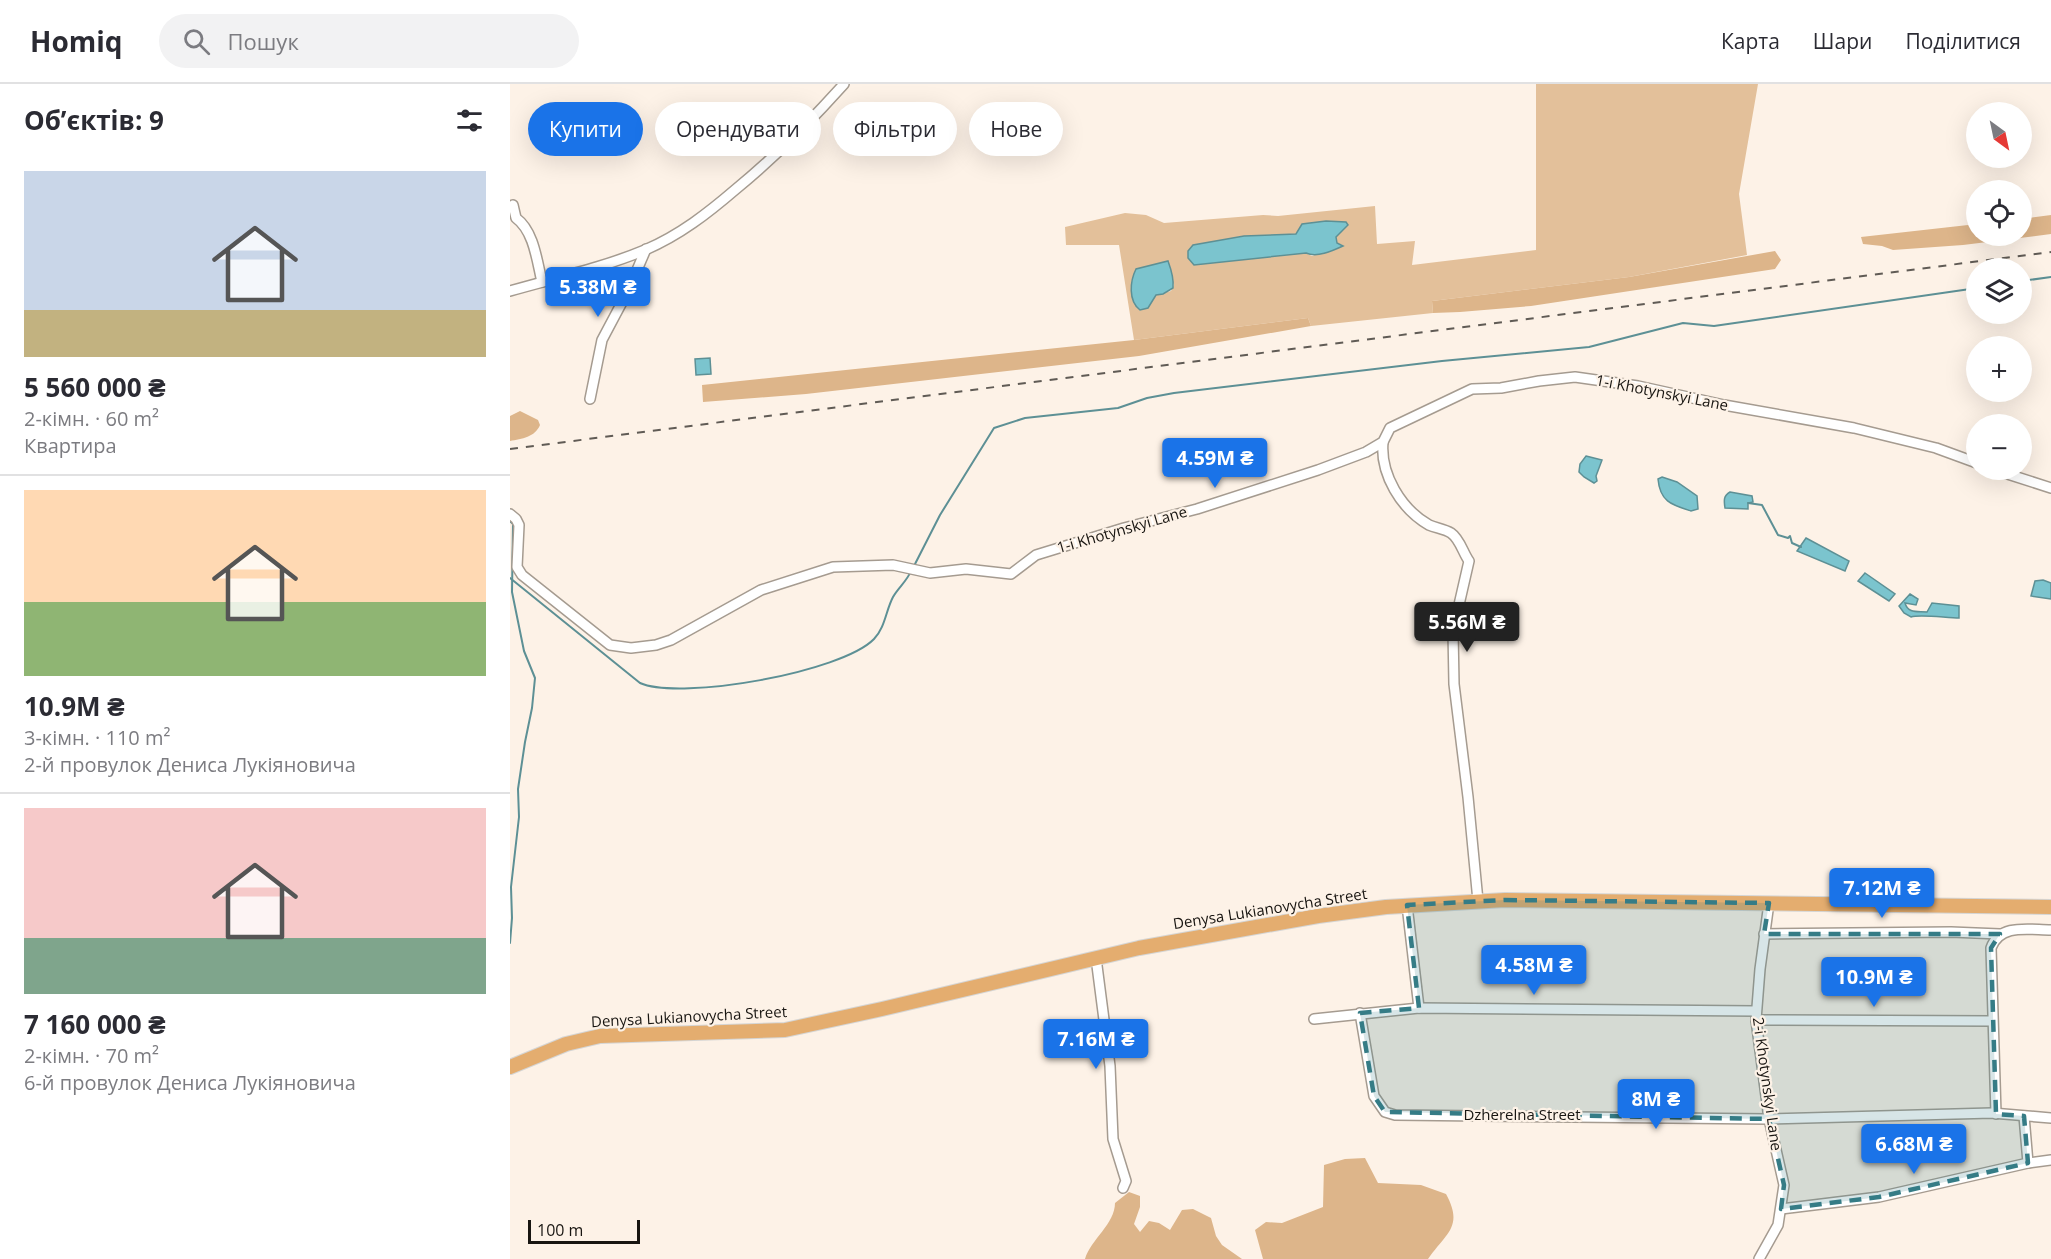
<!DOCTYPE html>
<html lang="uk">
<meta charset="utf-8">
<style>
:root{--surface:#fff;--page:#f2f2f3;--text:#2b2b33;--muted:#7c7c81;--line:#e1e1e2;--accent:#1a73e8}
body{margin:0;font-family:"Open Sans",sans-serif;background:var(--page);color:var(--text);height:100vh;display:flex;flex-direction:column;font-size:22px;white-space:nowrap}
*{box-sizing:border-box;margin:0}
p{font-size:20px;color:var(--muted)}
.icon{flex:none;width:33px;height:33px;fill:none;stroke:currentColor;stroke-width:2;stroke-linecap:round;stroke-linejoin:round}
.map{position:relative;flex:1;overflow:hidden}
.details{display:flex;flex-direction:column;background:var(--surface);width:510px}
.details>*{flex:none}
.banner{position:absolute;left:18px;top:18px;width:570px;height:54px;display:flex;gap:12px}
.needle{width:39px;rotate:147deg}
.fabs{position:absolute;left:1456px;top:18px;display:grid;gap:12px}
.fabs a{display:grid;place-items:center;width:66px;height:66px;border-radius:50%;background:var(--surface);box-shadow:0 6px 24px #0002;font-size:30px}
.scale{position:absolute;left:18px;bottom:15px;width:112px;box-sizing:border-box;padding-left:6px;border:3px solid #181511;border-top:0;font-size:16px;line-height:21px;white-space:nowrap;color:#181511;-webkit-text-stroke:4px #fdf2e7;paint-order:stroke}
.price{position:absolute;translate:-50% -51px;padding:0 14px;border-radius:6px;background:var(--accent);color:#fff;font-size:20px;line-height:39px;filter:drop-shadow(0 2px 3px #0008)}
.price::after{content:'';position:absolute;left:50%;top:36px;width:18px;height:14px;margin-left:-9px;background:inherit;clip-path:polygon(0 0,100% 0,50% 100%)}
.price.current{background:#222;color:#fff}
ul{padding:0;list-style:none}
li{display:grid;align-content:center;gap:12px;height:318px;padding:0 24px}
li+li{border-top:2px solid var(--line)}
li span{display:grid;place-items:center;height:186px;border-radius:0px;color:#555}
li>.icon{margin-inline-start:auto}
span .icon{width:108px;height:108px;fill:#fffc;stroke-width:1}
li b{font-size:26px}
h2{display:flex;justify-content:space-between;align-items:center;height:72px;padding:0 24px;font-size:26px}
.chip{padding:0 21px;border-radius:27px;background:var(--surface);box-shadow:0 6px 24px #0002;font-size:21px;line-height:54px}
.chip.current{background:var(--accent);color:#fff}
header{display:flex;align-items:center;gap:36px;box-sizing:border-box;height:84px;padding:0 30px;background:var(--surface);border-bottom:2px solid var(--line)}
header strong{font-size:28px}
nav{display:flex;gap:33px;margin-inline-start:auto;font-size:21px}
.search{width:420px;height:54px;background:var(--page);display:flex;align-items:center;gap:15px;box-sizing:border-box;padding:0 21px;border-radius:33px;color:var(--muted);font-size:22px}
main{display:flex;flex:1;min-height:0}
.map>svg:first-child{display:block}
</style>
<header>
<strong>Homiq</strong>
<div class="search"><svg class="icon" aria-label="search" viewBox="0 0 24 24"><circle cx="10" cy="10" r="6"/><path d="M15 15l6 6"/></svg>Пошук</div>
<nav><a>Карта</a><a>Шари</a><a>Поділитися</a></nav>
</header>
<main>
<section class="details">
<h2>Об’єктів: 9<svg class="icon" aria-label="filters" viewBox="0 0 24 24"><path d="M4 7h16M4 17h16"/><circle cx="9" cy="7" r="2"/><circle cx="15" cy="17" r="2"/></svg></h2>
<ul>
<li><span style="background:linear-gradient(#c9d6e8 75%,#c2b280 0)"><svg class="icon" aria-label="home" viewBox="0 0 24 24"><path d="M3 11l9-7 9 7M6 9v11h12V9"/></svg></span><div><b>5 560 000 ₴</b><p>2-кімн. · 60 m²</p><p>Квартира</p></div></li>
<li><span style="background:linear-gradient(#ffd9b3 60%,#8fb573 0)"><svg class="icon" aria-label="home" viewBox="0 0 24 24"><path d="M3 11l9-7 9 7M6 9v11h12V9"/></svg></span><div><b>10.9M ₴</b><p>3-кімн. · 110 m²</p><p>2-й провулок Дениса Лукіяновича</p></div></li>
<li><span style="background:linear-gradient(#f6c9c9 70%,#7fa58c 0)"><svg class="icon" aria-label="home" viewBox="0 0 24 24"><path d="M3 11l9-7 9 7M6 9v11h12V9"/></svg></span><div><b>7 160 000 ₴</b><p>2-кімн. · 70 m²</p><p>6-й провулок Дениса Лукіяновича</p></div></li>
</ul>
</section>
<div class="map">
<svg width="1541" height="1175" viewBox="0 0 1541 1175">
<rect width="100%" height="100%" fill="#fdf2e7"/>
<!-- green -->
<path fill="#e3c09a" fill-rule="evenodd" d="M 1026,0 L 1248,0 L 1229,110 L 1237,171 L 1119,193 L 922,217 L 923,229 L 801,242 L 798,234 L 624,256 L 609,161 L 556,161 L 555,143 L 615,129 L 636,131 L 654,139 L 753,131 L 768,132 L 865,122 L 867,160 L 905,157 L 902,181 L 1026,166 ZM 817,137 L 835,138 L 836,143 L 826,153 L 827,159 L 832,161 L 802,172 L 796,169 L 684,181 L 678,174 L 715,156 L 734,152 L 786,150 ZM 662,197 L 664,201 L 661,207 L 646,211 L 638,224 L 630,226 L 626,223 Z"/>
<!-- forest -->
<g fill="#ddb58a">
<polygon points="1541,131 1541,150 1453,161 1383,166 1372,162 1353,160 1351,153 1467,140 1467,152 1512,152 1512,135"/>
<polygon points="1265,167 1271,176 1265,185 1021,222 950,228 923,229 922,217 1119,193"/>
<polygon points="798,234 801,242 629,272 296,310 193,318 192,301 624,256"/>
<path d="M 10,327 L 28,336 L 30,341 C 25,353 12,355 0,357 L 0,332 Z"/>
<path d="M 855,1074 L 868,1099 L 911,1101 L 936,1110 C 954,1143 936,1149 918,1175 L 753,1175 L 745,1146 L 756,1138 L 772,1139 L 813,1123 L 814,1081 L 835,1075 Z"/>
<path d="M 619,1108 L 630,1112 L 630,1123 L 624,1140 L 630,1148 L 639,1137 L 649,1139 L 660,1146 L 672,1126 L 683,1125 L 701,1134 L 706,1152 L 712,1161 L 732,1175 L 575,1175 C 581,1155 605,1140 605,1119 Z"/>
</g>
<!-- water -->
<g fill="#7bc4ce" stroke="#5d9095" stroke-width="1.5">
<path d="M 816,137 L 836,138 L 838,141 L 826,153 L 827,159 L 833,162 C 822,167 807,174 796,169 L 684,181 L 678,174 L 678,167 L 683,161 L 734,152 L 786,150 L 792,140 Z"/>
<path d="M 658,177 C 661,185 664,195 663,204 L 653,210 L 646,211 L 638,224 L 630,226 C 618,217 620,197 626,185 Z"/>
<polygon points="200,274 201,290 186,291 185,275"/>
<polygon points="1076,372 1092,376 1086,392 1087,397 1084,399 1074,393 1069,388 1070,380"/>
<path d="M 1152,393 L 1167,398 L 1187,412 L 1188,425 L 1181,427 C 1162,421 1150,418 1148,395 Z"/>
<path d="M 1220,408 L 1242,412 L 1243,418 L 1238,419 L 1238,425 L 1215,424 C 1214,417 1213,412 1220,408 Z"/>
<polygon points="1296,454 1339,477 1335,487 1287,467"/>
<polygon points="1355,489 1385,510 1379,517 1348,497"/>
<polygon points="1533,496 1541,499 1541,515 1521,512 1525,497"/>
<path d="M 1400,510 L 1408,515 L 1406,521 L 1395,519 C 1398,530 1408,527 1417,528 L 1422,519 L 1449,522 L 1449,534 C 1437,534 1410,530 1401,533 L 1394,529 L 1389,522 Z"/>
</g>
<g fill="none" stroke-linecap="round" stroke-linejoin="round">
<!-- stream -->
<g stroke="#5d9095" stroke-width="2">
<polyline points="1512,197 1541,193"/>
<polyline points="1238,419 1252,421 1268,451 1278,454 1280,452 1282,459 1291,463"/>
<polyline points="0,437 3,440 2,508 14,567 25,594 22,624 15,658 8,705 9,733 1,803 2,834 0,859"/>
<polyline points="404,482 430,431 484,344 515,334 608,324 637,314 664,309 932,277 1079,263 1173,239 1204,242 1467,204"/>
<path d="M 0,494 L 130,599 C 171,617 332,588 364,555 C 375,544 376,526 383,513 C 388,504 397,497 401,487"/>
</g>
<!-- minor casing -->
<g stroke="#a59b90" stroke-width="12">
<g id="minor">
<path d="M 3,121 L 6,134 C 24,147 27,177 32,198"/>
<path d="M 0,207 C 45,194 92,184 135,166 C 170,151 198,129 226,105 C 265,73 300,38 334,0"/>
<polyline points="80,315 92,256 118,207 136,165"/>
<path d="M 873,358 C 870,390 891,425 919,441 C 926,444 935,445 941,449 C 950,455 953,469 959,477 L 943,547 L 944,600 L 958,713 L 968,817"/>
<polyline points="1485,386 1541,404"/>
<polyline points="0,430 6,435 9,441 7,483 12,491 100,561 121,564 146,561 161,556 251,506 323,483 383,481 420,489 456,485 501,490 526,471 614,444 687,425 808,386 856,368 873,358 880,344 962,305 991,304 1029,297 1065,293 1128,302 1214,321 1344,344 1426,364 1467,379"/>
<polyline points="897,821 909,924"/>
<polyline points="1254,850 1441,848 1490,850"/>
<polyline points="586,874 600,982 603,1055 616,1097 613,1104"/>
<polyline points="850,929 864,1012 875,1028 885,1031 1259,1035 1482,1029 1541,1034"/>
<polyline points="804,935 909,924 1246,927"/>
<polyline points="1246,936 1482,937"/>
<path d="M 1486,1030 L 1481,864 C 1490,839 1519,846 1541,846"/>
<polyline points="1518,1079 1541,1076"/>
<polyline points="1271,1125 1369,1113 1518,1079 1514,1032"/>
<polyline points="1249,1175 1268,1141 1274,1101 1259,1035 1246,936 1250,885 1259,819"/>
</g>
</g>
<!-- highway casing -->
<g stroke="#d5d5d4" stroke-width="16">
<polyline id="highway" points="0,983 56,960 90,952 275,946 372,925 629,864 808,832 876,823 995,816 1541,823"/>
</g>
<!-- minor -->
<use href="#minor" stroke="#fff" stroke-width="9"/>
<!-- highway -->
<use href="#highway" stroke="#e4ad6f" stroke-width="14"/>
<!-- rail -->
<polyline stroke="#605b55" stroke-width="2" stroke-dasharray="8 8" stroke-linecap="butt" points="0,365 1541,168"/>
</g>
<!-- marked area -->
<path fill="#357c86" fill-opacity="0.2" stroke="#357c86" stroke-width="4.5" stroke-dasharray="12 8" stroke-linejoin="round" d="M 995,816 L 1259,819 L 1254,850 L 1490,850 L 1481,864 L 1486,1030 L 1514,1032 L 1518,1079 L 1369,1113 L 1271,1125 L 1274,1101 L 1259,1035 L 875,1028 L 864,1012 L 850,929 L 909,924 L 897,821 Z"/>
<g text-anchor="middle" stroke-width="4.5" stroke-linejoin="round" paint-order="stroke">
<!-- street labels -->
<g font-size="15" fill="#181511" stroke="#fdf2e7">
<text transform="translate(1152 309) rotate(11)" y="5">1-i Khotynskyi Lane</text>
<text transform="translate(612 446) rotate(-16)" y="5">1-i Khotynskyi Lane</text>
<text transform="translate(760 825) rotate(-9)" y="5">Denysa Lukianovycha Street</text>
<text transform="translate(179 933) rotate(-3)" y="5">Denysa Lukianovycha Street</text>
<text transform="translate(1257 1000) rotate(82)" y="5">2-i Khotynskyi Lane</text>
<text x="1012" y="1036">Dzherelna Street</text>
</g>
</g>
</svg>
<div class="fabs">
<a><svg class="needle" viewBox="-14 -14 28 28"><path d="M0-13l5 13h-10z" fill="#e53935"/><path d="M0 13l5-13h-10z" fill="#7c7c81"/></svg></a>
<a><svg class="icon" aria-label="locate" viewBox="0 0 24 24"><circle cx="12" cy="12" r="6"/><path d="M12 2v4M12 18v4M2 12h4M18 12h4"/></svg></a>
<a><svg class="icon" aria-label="layers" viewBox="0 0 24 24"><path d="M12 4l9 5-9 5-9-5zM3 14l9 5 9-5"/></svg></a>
<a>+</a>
<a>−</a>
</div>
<div class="scale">100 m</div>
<b class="price" style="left:88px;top:234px">5.38M ₴</b>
<b class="price" style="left:705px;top:405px">4.59M ₴</b>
<b class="price current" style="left:957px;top:569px">5.56M ₴</b>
<b class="price" style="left:1372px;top:835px">7.12M ₴</b>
<b class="price" style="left:1024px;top:912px">4.58M ₴</b>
<b class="price" style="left:1364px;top:924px">10.9M ₴</b>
<b class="price" style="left:586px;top:986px">7.16M ₴</b>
<b class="price" style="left:1146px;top:1046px">8M ₴</b>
<b class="price" style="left:1404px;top:1091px">6.68M ₴</b>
<div class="banner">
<a class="chip current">Купити</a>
<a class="chip">Орендувати</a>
<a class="chip">Фільтри</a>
<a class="chip">Нове</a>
</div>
</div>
</main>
